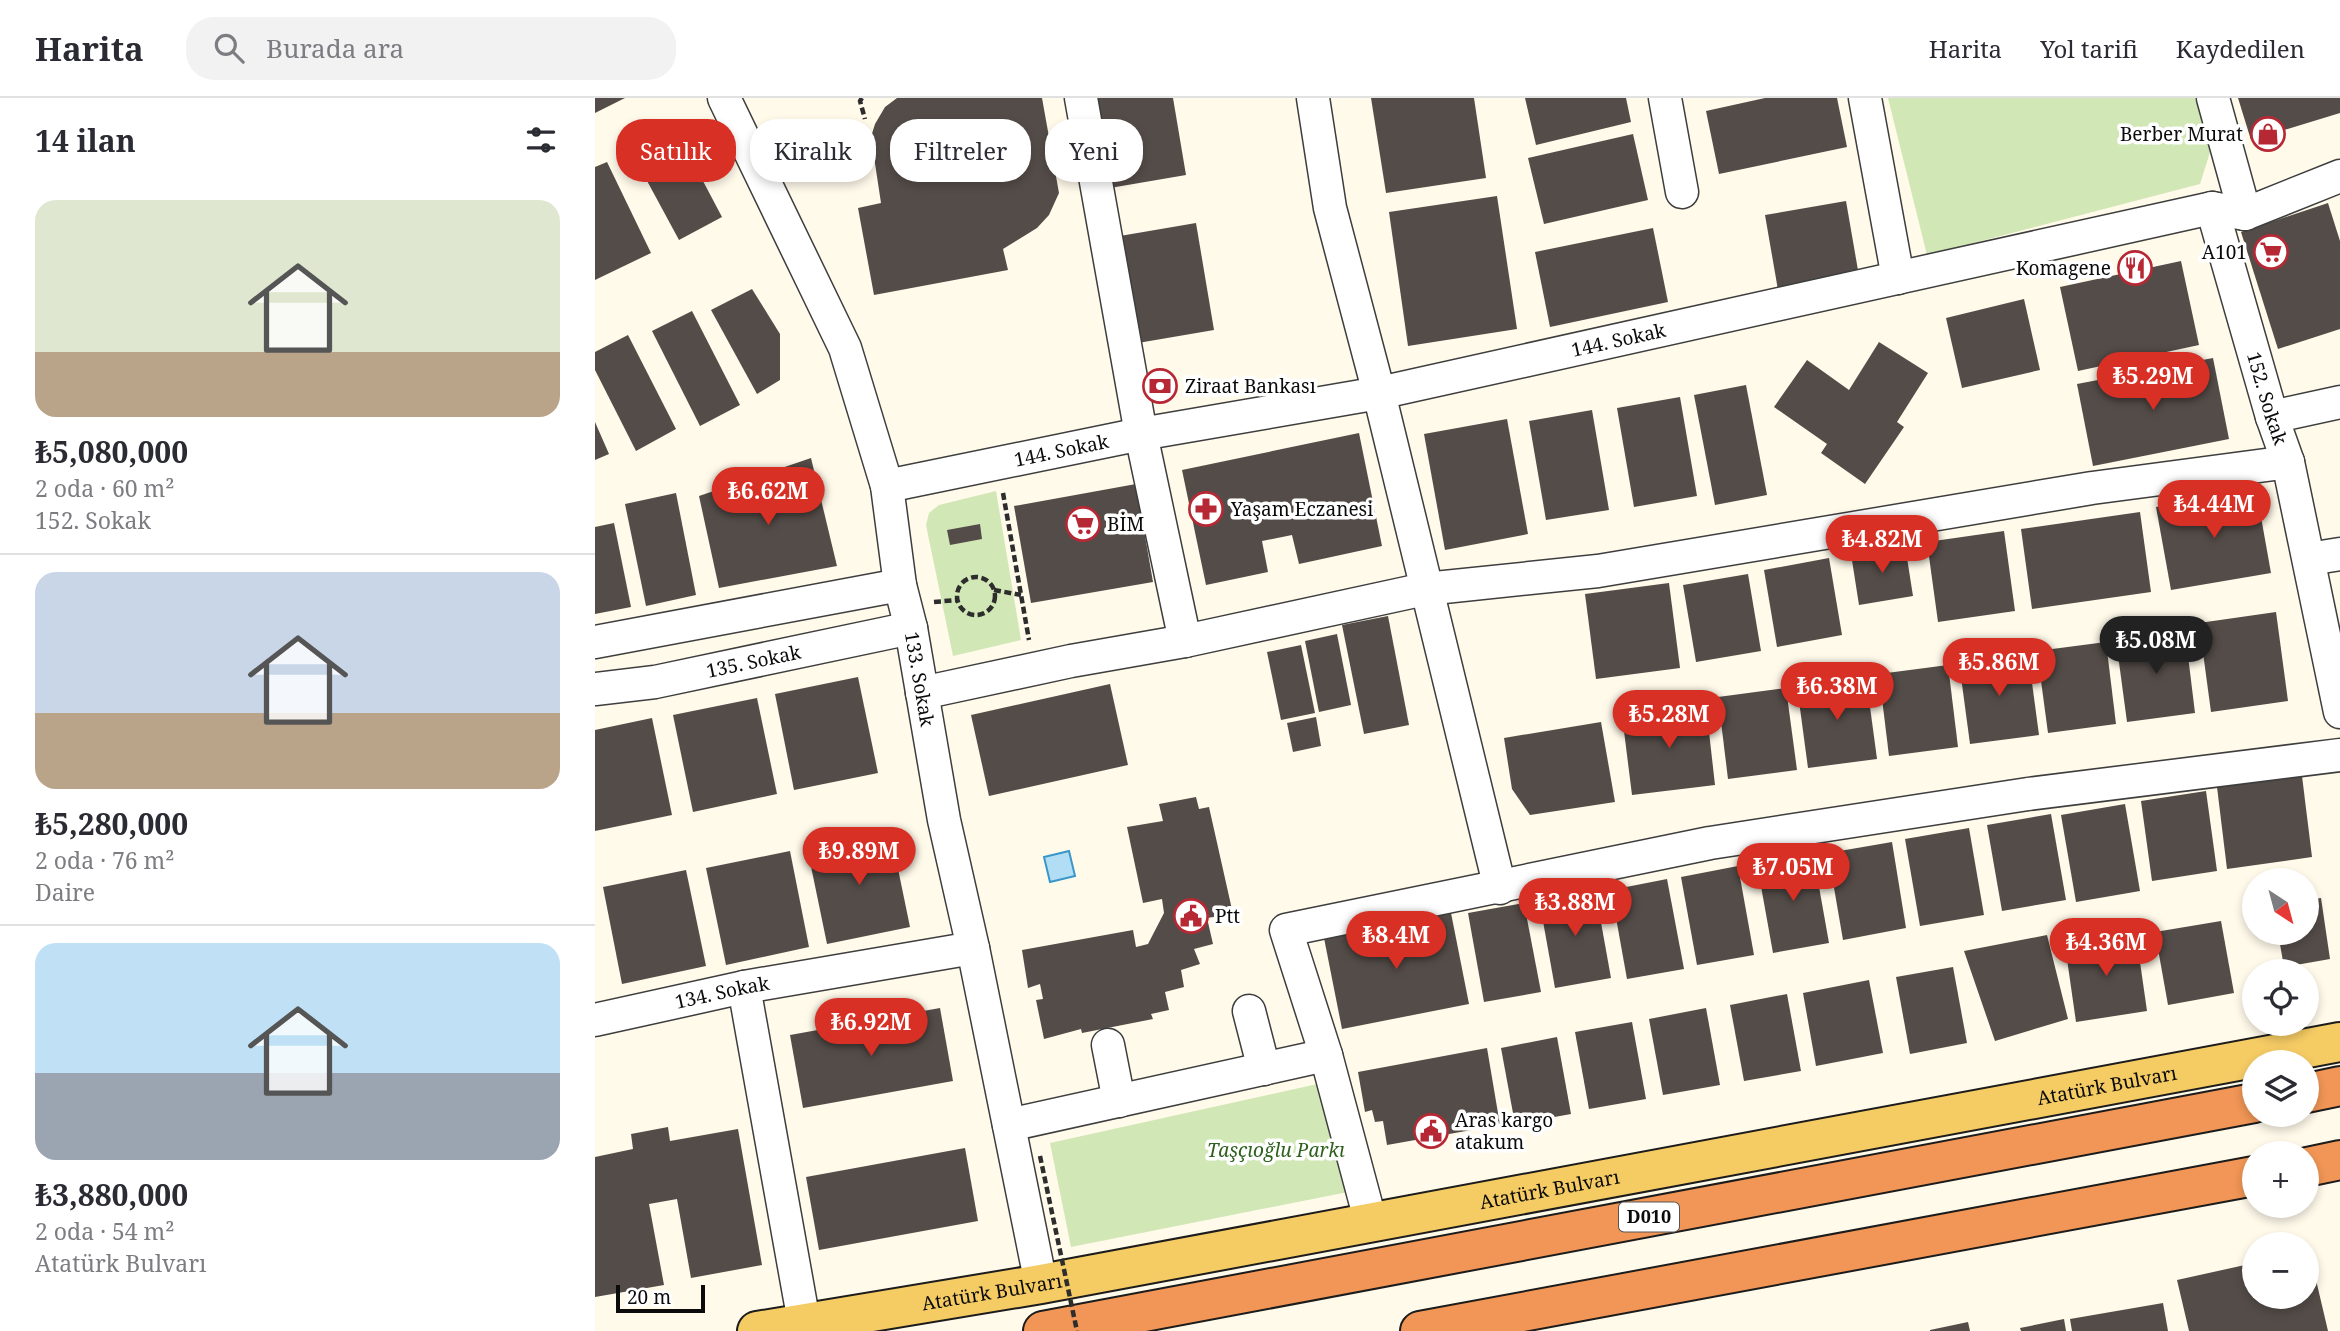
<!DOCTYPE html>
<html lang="tr">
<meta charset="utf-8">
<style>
:root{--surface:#fff;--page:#f2f2f3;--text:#2b2b33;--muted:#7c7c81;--line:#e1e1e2;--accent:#d93025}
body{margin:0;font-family:"Noto Serif",serif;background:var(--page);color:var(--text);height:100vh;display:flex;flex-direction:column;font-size:26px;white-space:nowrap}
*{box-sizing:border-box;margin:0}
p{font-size:23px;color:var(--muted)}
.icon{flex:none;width:38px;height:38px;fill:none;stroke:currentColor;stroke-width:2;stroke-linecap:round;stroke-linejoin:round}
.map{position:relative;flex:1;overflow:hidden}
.side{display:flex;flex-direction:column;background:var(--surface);width:595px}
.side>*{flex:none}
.top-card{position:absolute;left:21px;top:21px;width:665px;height:63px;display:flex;gap:14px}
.needle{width:46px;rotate:144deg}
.controls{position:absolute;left:1647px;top:770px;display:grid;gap:14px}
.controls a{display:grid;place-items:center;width:77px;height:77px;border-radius:50%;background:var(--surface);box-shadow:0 4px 10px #0003;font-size:35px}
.scale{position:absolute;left:21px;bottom:18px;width:89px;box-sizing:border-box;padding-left:7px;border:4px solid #0b0b0b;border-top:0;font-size:19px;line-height:24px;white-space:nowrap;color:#0b0b0b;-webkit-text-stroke:5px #fff;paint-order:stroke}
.price{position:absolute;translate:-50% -60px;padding:0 16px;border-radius:24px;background:var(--accent);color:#fff;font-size:23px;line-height:46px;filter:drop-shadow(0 2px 4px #0008)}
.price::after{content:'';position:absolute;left:50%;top:42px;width:21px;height:16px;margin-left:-10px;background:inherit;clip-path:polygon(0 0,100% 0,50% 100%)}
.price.selected{background:#222;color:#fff}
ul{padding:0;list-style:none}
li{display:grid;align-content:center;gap:14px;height:371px;padding:0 35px}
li+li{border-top:2px solid var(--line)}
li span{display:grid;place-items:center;height:217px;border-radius:21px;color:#555}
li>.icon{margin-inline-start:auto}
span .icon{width:126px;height:126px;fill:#fffc;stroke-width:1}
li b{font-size:30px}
h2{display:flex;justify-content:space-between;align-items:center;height:84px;padding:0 35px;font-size:30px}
.chip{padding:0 24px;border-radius:28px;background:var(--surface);box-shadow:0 4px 10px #0003;font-size:24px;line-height:63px}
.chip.selected{background:var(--accent);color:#fff}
header{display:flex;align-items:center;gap:42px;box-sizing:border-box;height:98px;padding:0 35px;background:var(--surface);border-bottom:2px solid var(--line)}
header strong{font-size:33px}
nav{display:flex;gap:38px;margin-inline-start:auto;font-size:24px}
.search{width:490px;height:63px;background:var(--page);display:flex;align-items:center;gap:18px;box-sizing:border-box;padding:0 24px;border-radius:28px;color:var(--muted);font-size:26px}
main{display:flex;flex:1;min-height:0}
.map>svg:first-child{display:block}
</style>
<header>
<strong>Harita</strong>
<div class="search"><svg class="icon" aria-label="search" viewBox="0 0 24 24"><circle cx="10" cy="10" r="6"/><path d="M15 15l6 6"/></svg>Burada ara</div>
<nav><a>Harita</a><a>Yol tarifi</a><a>Kaydedilen</a></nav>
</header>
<main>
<section class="side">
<h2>14 ilan<svg class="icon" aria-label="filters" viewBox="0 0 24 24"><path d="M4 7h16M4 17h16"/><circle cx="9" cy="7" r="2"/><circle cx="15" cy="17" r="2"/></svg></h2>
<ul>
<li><span style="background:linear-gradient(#dfe7d0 70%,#b9a48a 0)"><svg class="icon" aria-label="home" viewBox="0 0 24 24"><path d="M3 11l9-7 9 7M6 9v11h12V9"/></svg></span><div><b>₺5,080,000</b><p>2 oda · 60 m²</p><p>152. Sokak</p></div></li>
<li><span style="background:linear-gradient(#c9d6e8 65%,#b9a48a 0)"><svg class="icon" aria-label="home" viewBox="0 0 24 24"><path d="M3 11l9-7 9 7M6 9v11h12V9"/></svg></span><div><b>₺5,280,000</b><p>2 oda · 76 m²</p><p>Daire</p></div></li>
<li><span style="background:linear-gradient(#bfe0f5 60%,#9aa5b1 0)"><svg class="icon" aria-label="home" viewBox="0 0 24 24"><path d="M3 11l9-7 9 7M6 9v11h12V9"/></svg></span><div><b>₺3,880,000</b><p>2 oda · 54 m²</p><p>Atatürk Bulvarı</p></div></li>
</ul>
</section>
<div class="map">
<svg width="1745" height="1233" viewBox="0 0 1745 1233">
<rect width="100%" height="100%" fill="#fffaea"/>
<!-- green -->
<g fill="#d2e7b6">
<polygon points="1293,0 1600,0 1616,51 1605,86 1332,157"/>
<polygon points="401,393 426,542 358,558 331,427 334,415 344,407"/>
<polygon points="727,985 758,1093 476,1149 455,1045"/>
</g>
<!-- water -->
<polygon fill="#b1def4" stroke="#3a97c9" stroke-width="2" points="474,753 480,778 455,784 449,759"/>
<!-- building -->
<g fill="#544c48">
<polygon points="0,0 30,0 0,15"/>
<polygon points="302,0 447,0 464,95 454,117 442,130 408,151 413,172 279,197 263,110 286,105 276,39 280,26 290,9"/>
<polygon points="494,0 578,0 591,77 509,91"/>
<polygon points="776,0 879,0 891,80 791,95"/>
<polygon points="930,0 1031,0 1036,24 941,47"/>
<polygon points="1170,0 1242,0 1252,49 1124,76 1111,13"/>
<polygon points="1643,0 1745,0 1745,15 1656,42"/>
<polygon points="81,32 127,119 84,142 37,55"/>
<polygon points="1038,36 1053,102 949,126 933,60"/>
<polygon points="12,64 56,155 0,182 0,69"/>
<polygon points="902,98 922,231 813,248 794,114"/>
<polygon points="1251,103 1264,178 1183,192 1170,117"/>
<polygon points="1733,105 1745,143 1745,231 1683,251 1646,134"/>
<polygon points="601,125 619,232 537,246 519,139"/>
<polygon points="1058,130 1073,204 955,229 940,154"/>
<polygon points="1586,163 1604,247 1483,273 1465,189"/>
<polygon points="157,191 185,236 185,282 162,296 116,212"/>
<polygon points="1429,201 1445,272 1367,290 1351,220"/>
<polygon points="97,213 145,307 105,328 57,233"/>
<polygon points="33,237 81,331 41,353 0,272 0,254"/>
<polygon points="1284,244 1333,275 1302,324 1309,329 1270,386 1226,355 1232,346 1179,309 1212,262 1254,292"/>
<polygon points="1618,260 1634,341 1498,368 1482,286"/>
<polygon points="1151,287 1172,397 1120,407 1099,297"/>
<polygon points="1085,299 1102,398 1039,409 1022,310"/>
<polygon points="997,312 1014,412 951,422 934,323"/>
<polygon points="912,321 933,436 850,452 829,336"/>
<polygon points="0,324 14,356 0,362"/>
<polygon points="764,335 787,448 704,466 697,437 667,443 673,474 611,487 587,372"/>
<polygon points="216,360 242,468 124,490 104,398"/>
<polygon points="541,386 558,484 436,505 419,408"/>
<polygon points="1661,391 1676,475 1576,492 1561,409"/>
<polygon points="81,395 101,497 51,508 30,406"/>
<polygon points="1545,414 1556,494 1437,511 1426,431"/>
<polygon points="19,425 36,509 0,516 0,429"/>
<polygon points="385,426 387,441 355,447 352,432"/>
<polygon points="1409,433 1420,513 1343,524 1332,444"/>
<polygon points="1310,447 1318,498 1264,507 1256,456"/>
<polygon points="1234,460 1247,537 1182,549 1169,472"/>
<polygon points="1153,476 1166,553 1101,564 1088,487"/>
<polygon points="1074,485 1085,570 1001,581 990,496"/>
<polygon points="1681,514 1693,603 1616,614 1604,525"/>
<polygon points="793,518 814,627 769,636 747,527"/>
<polygon points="1590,533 1600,615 1532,624 1521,542"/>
<polygon points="742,536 756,607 724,614 710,543"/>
<polygon points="1511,544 1521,626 1453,635 1442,553"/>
<polygon points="706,547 720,615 686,622 672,554"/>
<polygon points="1433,555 1444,637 1375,646 1364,564"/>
<polygon points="1353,567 1363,649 1294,658 1284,576"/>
<polygon points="263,579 283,675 199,692 180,596"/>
<polygon points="1271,579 1282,661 1213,670 1202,588"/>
<polygon points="515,586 533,667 394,698 376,617"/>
<polygon points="1191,590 1202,672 1133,681 1123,599"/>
<polygon points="162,600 182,696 98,714 78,617"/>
<polygon points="1111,607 1120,687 1037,697 1027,617"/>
<polygon points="721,619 726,648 698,654 692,625"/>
<polygon points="57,620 77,717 0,733 0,632"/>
<polygon points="1006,624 1020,704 935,717 917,691 909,640"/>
<polygon points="1707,678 1717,759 1632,771 1622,689"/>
<polygon points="1611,693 1622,773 1557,783 1546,703"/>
<polygon points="601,699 604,711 614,709 638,816 612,820 618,846 599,851 605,866 586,872 589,889 570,894 574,912 556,916 558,921 487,935 486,931 449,941 441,902 448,901 445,886 433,890 427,852 538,832 541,849 553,846 569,815 567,801 548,805 532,729 568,723 564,706"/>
<polygon points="1530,706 1545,793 1481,804 1466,717"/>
<polygon points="1456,716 1471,802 1407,813 1392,727"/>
<polygon points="1374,730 1389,817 1325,828 1310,741"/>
<polygon points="295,732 315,829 232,846 212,749"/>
<polygon points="1297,744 1311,830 1248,842 1233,755"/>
<polygon points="195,753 214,849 131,867 111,770"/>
<polygon points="1218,755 1234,845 1178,855 1162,766"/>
<polygon points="1143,768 1159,857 1102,867 1086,779"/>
<polygon points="91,772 111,868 27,886 8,789"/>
<polygon points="1072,781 1089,871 1032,881 1016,792"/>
<polygon points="1000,791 1016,880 960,890 944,801"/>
<polygon points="1726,800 1735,861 1689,869 1683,835 1712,835 1712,802"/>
<polygon points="929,805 946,894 889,904 873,815"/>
<polygon points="856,815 874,906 747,931 729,840"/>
<polygon points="1626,823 1639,895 1573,907 1560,834"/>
<polygon points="1541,836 1552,913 1481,924 1470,847"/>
<polygon points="1452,837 1473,921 1400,943 1369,853"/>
<polygon points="1358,869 1372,945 1315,956 1301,879"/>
<polygon points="1274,882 1288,955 1221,968 1208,895"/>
<polygon points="1192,896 1206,973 1149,983 1135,907"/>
<polygon points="345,910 358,983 208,1010 195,937"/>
<polygon points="1111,910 1125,987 1068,997 1054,921"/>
<polygon points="1037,924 1051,1001 994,1011 980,934"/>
<polygon points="962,939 976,1016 920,1026 906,950"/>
<polygon points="892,950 905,1027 792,1047 788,1023 780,1024 777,1012 770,1014 763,974"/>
<polygon points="73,1029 75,1043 143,1031 167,1167 96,1180 82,1101 54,1106 69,1187 0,1199 0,1059 38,1051 36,1036"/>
<polygon points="370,1050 383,1123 224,1152 211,1079"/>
<polygon points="1714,1152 1733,1233 1594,1233 1582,1182 1659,1165 1659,1199 1712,1199 1712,1153"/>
<polygon points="1568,1205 1573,1233 1477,1233 1475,1221"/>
<polygon points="1469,1221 1471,1233 1426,1233 1425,1230"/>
<polygon points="1373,1224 1375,1233 1335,1233 1335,1232"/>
</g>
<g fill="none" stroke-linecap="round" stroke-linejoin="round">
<!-- minor casing -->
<g stroke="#3e3e3e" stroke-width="35">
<g id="minor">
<path id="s1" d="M 129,0 L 250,250 L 292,388 L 305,487 L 316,530 L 349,722 L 378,850 L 446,1186"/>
<polyline points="486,0 546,336 590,543"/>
<polyline points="718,0 735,110 784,295 905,790"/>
<polyline points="1070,0 1087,94"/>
<polyline points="1270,0 1303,180"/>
<polyline points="1618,0 1650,116"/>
<path id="s2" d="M 1617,110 L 1677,319 L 1693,364 L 1745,614"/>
<polyline points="1677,319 1745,304"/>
<path id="s3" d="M 292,388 L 546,336 L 784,295 L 1617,110 L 1650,116 L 1745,78"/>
<polyline points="1714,461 1745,456"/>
<polyline points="0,544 305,487"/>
<path id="s4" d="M 0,591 L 60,584 L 316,530"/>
<polyline points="327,595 476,563 590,543 830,491 1003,473 1497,390 1693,364"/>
<polyline points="149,889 209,1224"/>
<polyline points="654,913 669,971"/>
<path id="s5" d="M 0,922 L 149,889 L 378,850"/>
<polyline points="513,947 524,1003"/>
<polyline points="414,1027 731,957"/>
<polyline points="776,1125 731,957 691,832 1115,745 1433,696 1745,657"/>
</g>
</g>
<!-- major casing -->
<g stroke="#1c1c1c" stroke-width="42">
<g id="major">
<path id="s6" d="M 162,1233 L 446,1186 L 1745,944"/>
</g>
</g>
<!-- highway casing -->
<g stroke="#1c1c1c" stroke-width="42">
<g id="highway">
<polyline points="1712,995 1745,988"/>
<polyline points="1712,1069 1745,1062"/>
<polyline points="448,1233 1659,1005"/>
<polyline points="825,1233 1659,1078"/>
</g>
</g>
<!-- path -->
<g stroke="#2d2d2d" stroke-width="4.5" stroke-dasharray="7 3.5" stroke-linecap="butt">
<polyline points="267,0 265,3 270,21"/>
<polyline points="408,395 434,542"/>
<circle cx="381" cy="498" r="19"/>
<polyline points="399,492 426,497"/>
<polyline points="339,504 362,502"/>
</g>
<!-- minor -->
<use href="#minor" stroke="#fff" stroke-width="32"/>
<!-- major -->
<use href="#major" stroke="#f5cb64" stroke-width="38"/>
<!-- highway -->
<use href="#highway" stroke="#f19656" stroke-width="38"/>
<!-- path-bridge -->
<polyline stroke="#2d2d2d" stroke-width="4.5" stroke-dasharray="7 3.5" stroke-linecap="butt" points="445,1058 482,1233"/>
</g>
<!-- icons -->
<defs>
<g id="shop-ring" transform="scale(1.75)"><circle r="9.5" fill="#fff" stroke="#b72835" stroke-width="1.5"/><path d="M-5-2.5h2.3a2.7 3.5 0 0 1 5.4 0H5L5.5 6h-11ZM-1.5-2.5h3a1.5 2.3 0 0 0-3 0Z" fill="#b72835"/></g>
<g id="supermarket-ring" transform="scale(1.75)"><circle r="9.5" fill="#fff" stroke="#b72835" stroke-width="1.5"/><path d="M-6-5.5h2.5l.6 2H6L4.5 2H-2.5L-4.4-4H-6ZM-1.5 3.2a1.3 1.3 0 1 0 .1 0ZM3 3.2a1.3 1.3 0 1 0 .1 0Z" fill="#b72835"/></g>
<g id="restaurant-ring" transform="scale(1.75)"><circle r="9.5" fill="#fff" stroke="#b72835" stroke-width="1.5"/><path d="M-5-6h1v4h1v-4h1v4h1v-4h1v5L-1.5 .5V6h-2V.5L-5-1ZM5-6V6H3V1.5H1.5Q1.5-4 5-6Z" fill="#b72835"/></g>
<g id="bank-ring" transform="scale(1.75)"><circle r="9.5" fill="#fff" stroke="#b72835" stroke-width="1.5"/><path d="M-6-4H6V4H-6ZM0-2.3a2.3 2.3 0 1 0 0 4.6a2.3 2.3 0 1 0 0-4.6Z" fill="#b72835"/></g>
<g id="pharmacy-ring" transform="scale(1.75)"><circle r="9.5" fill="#fff" stroke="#b72835" stroke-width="1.5"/><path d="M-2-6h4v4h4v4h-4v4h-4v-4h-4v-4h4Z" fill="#b72835"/></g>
<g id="civic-ring" transform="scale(1.75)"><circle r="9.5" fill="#fff" stroke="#b72835" stroke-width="1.5"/><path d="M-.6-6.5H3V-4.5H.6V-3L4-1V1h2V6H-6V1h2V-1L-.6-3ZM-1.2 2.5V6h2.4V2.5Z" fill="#b72835"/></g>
</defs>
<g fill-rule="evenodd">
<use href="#shop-ring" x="1673" y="36"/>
<use href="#supermarket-ring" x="1676" y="154"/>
<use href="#restaurant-ring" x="1540" y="170"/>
<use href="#bank-ring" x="565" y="288"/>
<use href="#pharmacy-ring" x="611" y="411"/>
<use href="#supermarket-ring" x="488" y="426"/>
<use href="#civic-ring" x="596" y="818"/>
<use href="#civic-ring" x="836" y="1033"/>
</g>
<g text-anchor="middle" stroke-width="7" stroke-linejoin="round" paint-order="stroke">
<!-- shield labels -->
<rect fill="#fff" stroke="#545454" stroke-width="2" x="1024" y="1104.5" width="60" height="29" rx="5"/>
<g font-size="18" font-weight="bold" fill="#0b0b0b">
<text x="1054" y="1125">D010</text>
</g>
<!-- poi labels -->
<g font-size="19" fill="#0b0b0b" stroke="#fff" text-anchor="start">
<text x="1648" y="43" text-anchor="end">Berber Murat</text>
<text x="1652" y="161" text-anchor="end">A101</text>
<text x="1516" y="177" text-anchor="end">Komagene</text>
<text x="590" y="295">Ziraat Bankası</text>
<text x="636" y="418">Yaşam Eczanesi</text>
<text x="512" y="433">BİM</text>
<text x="620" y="825">Ptt</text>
<text x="860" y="1029">Aras kargo<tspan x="860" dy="22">atakum</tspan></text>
</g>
<!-- street labels -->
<g font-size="19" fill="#0b0b0b" stroke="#fff">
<text dy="7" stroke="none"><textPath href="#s3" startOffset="746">144. Sokak</textPath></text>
<text dy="7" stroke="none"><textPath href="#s2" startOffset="198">152. Sokak</textPath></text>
<text dy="7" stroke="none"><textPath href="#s3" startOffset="178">144. Sokak</textPath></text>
<text dy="7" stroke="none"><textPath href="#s4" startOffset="161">135. Sokak</textPath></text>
<text dy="7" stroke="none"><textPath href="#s1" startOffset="618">133. Sokak</textPath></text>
<text dy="7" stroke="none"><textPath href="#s5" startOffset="130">134. Sokak</textPath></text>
<text dy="7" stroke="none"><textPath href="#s6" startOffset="1372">Atatürk Bulvarı</textPath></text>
<text dy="7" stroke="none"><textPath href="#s6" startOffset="805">Atatürk Bulvarı</textPath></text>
<text dy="7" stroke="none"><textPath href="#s6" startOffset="238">Atatürk Bulvarı</textPath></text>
</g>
<!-- park labels -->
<g font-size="19" font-style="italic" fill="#2f611e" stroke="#fff">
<text x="681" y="1059">Taşçıoğlu Parkı</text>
</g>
</g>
</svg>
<div class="controls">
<a><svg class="needle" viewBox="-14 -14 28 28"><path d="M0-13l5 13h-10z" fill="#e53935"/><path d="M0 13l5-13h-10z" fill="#7c7c81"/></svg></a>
<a><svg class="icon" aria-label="locate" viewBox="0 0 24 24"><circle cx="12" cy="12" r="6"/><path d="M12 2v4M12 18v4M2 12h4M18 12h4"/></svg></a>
<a><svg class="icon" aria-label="layers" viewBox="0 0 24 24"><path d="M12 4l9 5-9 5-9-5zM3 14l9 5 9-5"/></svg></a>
<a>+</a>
<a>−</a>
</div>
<div class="scale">20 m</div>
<b class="price" style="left:1558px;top:314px">₺5.29M</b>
<b class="price" style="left:173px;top:429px">₺6.62M</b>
<b class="price" style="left:1619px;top:442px">₺4.44M</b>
<b class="price" style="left:1287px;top:477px">₺4.82M</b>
<b class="price selected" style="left:1561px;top:578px">₺5.08M</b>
<b class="price" style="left:1404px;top:600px">₺5.86M</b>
<b class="price" style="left:1242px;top:624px">₺6.38M</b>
<b class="price" style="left:1074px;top:652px">₺5.28M</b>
<b class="price" style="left:264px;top:789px">₺9.89M</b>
<b class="price" style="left:1198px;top:805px">₺7.05M</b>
<b class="price" style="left:980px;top:840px">₺3.88M</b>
<b class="price" style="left:801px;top:873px">₺8.4M</b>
<b class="price" style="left:1511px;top:880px">₺4.36M</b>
<b class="price" style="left:276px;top:960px">₺6.92M</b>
<div class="top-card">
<a class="chip selected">Satılık</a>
<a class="chip">Kiralık</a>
<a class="chip">Filtreler</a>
<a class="chip">Yeni</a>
</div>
</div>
</main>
